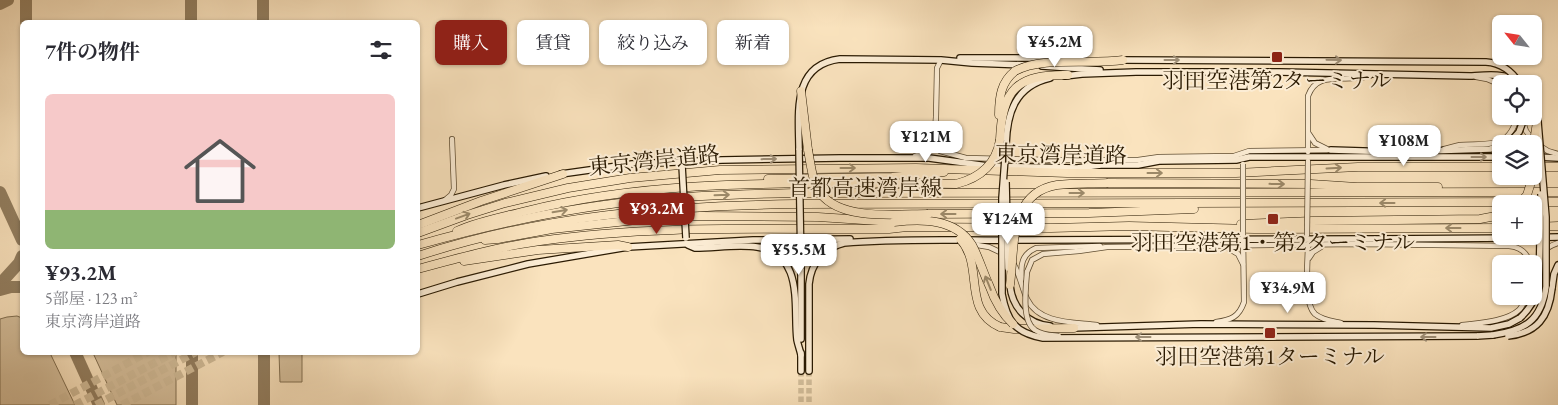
<!DOCTYPE html>
<html lang="ja">
<meta charset="utf-8">
<style>
:root{--surface:#fff;--page:#f7f7f7;--text:#2b2b33;--muted:#7c7c81;--line:#e1e1e2;--accent:#8f2418}
body{margin:0;font-family:"EB Garamond","Noto Serif JP",serif;background:var(--page);color:var(--text);height:100vh;display:flex;flex-direction:column;font-size:19px;white-space:nowrap}
*{box-sizing:border-box;margin:0}
p{font-size:16px;color:var(--muted)}
.icon{flex:none;width:28px;height:28px;fill:none;stroke:currentColor;stroke-width:2;stroke-linecap:round;stroke-linejoin:round}
.map{position:relative;flex:1;overflow:hidden}
.sheet{position:absolute;left:20px;top:20px;width:400px;height:335px;display:flex;flex-direction:column;background:var(--surface);border-radius:8px;box-shadow:0 1px 4px #0004}
.sheet>*{flex:none}
.top-card{position:absolute;left:435px;top:20px;width:475px;height:45px;display:flex;gap:10px}
.needle{width:32px;rotate:300deg}
.controls{position:absolute;left:1492px;top:15px;display:grid;gap:10px}
.controls a{display:grid;place-items:center;width:50px;height:50px;border-radius:8px;background:var(--surface);box-shadow:0 1px 4px #0004;font-size:25px}
.price{position:absolute;translate:-50% -42px;padding:0 11px;border-radius:10px;background:#fff;color:#222;font-size:16px;line-height:32px;filter:drop-shadow(0 1px 2px #0008)}
.price::after{content:'';position:absolute;left:50%;top:30px;width:15px;height:11px;margin-left:-8px;background:inherit;clip-path:polygon(0 0,100% 0,50% 100%)}
.price.current{background:var(--accent);color:#fff}
ul{padding:0;list-style:none}
li{display:grid;align-content:center;gap:10px;height:265px;padding:0 25px}
li+li{border-top:1px solid var(--line)}
li span{display:grid;place-items:center;height:155px;border-radius:8px;color:#555}
li>.icon{margin-inline-start:auto}
span .icon{width:90px;height:90px;fill:#fffc;stroke-width:1}
li b{font-size:21px}
h2{display:flex;justify-content:space-between;align-items:center;height:60px;padding:0 25px;font-size:21px}
.chip{padding:0 18px;border-radius:8px;background:var(--surface);box-shadow:0 1px 4px #0004;font-size:18px;line-height:45px}
.chip.current{background:var(--accent);color:#fff}
.map>svg:first-child{display:block}
</style>
<div class="map">
<svg width="1558" height="405" viewBox="0 0 1558 405">
<rect width="100%" height="100%" fill="#fae3be"/>
<filter id="stains"><feTurbulence type="fractalNoise" baseFrequency=".004" numOctaves="4"/><feColorMatrix values="0 0 0 0 .2 0 0 0 0 .09 0 0 0 0 .02 0 0 0 .5 -.17"/></filter>
<radialGradient id="worn" r=".72"><stop offset=".6" stop-color="#630" stop-opacity="0"/><stop offset="1" stop-color="#630" stop-opacity=".3"/></radialGradient>
<!-- green -->
<g fill="#d7c19e" stroke="#806e50">
<polygon points="17,316 22,318 22,352 50,353 75,405 0,405 0,319 7,317"/>
<polygon points="93,353 176,353 176,405 117,405"/>
<polygon points="279,353 302,353 302,382 280,382"/>
</g>
<g fill="none" stroke-linecap="round" stroke-linejoin="round">
<!-- taxiway -->
<g stroke="#927e60" stroke-width="12">
<polyline points="191,0 191,22"/>
<polyline points="263,0 263,22"/>
<polyline points="0,4 8,0"/>
<polyline points="26,22 26,0"/>
<polyline points="0,192 22,240"/>
<polyline points="0,284 19,263 22,256"/>
<polyline points="0,290 11,287 22,287"/>
<polyline points="75,352 99,405"/>
<polyline points="192,352 192,405"/>
<polyline points="264,352 264,405"/>
</g>
<!-- secondary-tunnel -->
<g stroke="#d0bb98" stroke-width="5.5" stroke-dasharray="5.5 3" stroke-linecap="butt">
<polyline points="801,371 801,405"/>
<polyline points="809,371 809,405"/>
</g>
<!-- highway-tunnel -->
<g stroke="#d0bb98" stroke-width="8" stroke-dasharray="8 4" stroke-linecap="butt">
<polyline points="50,405 148,352"/>
<polyline points="75,405 175,352"/>
<polyline points="96,405 196,352"/>
<polyline points="122,405 223,352"/>
</g>
<!-- street casing -->
<g stroke="#5e4c31" stroke-width="6">
<g id="street">
<polyline points="1476,77 1487,79 1501,85"/>
<polyline points="1521,116 1526,131 1534,141"/>
<polyline points="1309,134 1315,143 1327,149"/>
<polyline points="934,143 940,151 966,158 1054,160 1138,160 1159,157 1234,156 1249,151 1331,150"/>
<polyline points="1540,146 1548,151 1558,154"/>
<path d="M 1444,149 C 1449,148 1455,146 1460,145 C 1487,143 1510,150 1517,116"/>
<path d="M 1308,152 L 1308,96 C 1316,74 1335,80 1354,78 C 1359,78 1365,77 1370,76"/>
<polyline points="915,156 924,153 934,143 936,117 937,68 941,60"/>
<polyline points="445,200 451,195 454,189 452,139"/>
<polyline points="971,244 989,247 1004,254"/>
<path d="M 1308,244 C 1308,261 1303,303 1315,314 C 1322,320 1332,321 1341,323"/>
<polyline points="1226,247 1238,254 1243,264"/>
<polyline points="1309,258 1313,252 1321,247"/>
<path d="M 1013,263 C 1019,272 1022,288 1027,299 C 1039,324 1073,322 1097,325"/>
<path d="M 1534,269 C 1537,255 1545,247 1558,243"/>
<path d="M 1027,272 L 1032,260 L 1043,254 L 1079,251 L 1107,247 L 1360,244 L 1509,246 C 1520,247 1528,253 1530,264"/>
<path d="M 1022,279 C 1020,265 1022,254 1036,248 L 1100,246"/>
<path d="M 1216,322 C 1231,320 1239,317 1244,302 L 1243,233"/>
<path d="M 1462,325 C 1478,323 1506,322 1519,310 C 1522,307 1525,300 1527,296"/>
</g>
</g>
<!-- secondary casing -->
<g stroke="#2a1a02" stroke-width="8">
<g id="secondary">
<polyline points="960,58 1074,58"/>
<polyline points="1042,66 1100,70"/>
<path d="M 1065,76 L 1082,74 L 1136,72 L 1280,72 L 1470,76 C 1487,75 1503,73 1519,81"/>
<polyline points="1534,98 1537,110"/>
<path d="M 1006,145 C 1007,113 1015,86 1050,78"/>
<path d="M 799,150 C 799,114 791,65 840,59 L 941,60 L 972,63 L 1028,65"/>
<polyline points="1331,150 1395,152 1490,149 1501,147"/>
<polyline points="1538,157 1558,158"/>
<polyline points="561,174 632,164 722,160 840,158 929,158 988,166 1077,168 1101,165 1138,165 1159,161 1236,160 1249,157 1501,157"/>
<polyline points="418,208 504,185 546,176"/>
<path d="M 688,245 L 695,248 C 716,248 737,244 757,247 C 805,254 793,307 797,340 C 798,345 800,350 801,355"/>
<polyline points="801,269 801,339"/>
<path d="M 1010,285 C 1012,308 1028,324 1050,326"/>
<polyline points="1552,288 1554,274 1558,265"/>
<polyline points="418,294 457,282 528,264 628,247 753,240 850,239"/>
<polyline points="1072,328 1201,324 1374,325 1491,328 1509,324 1520,318"/>
<polyline points="1477,336 1493,335"/>
<polyline points="801,353 801,371"/>
<path d="M 809,371 L 809,284 C 811,263 824,248 844,243 C 902,238 960,241 1018,240 L 1376,239 L 1518,238 L 1558,237"/>
</g>
</g>
<!-- highway casing -->
<g stroke="#2a1a02" stroke-width="9">
<g id="highway">
<polyline points="801,91 808,150"/>
<path d="M 999,115 C 999,97 1001,82 1015,71"/>
<path d="M 1000,140 C 1002,89 1017,74 1068,75"/>
<polyline points="1534,167 1558,167"/>
<polyline points="768,179 892,177 944,172"/>
<polyline points="1108,183 1311,184 1357,187 1438,187"/>
<polyline points="928,214 1089,213 1194,209"/>
<polyline points="1241,224 1312,221 1480,219 1501,215"/>
<polyline points="418,225 481,201 563,174"/>
<polyline points="1534,227 1558,226"/>
<path d="M 457,231 C 479,221 503,217 526,211 C 642,182 760,183 878,183"/>
<polyline points="418,233 467,215 505,203 568,188 630,178 720,170 916,168 1067,173 1236,173 1358,167 1501,167"/>
<polyline points="485,240 498,239 552,229 646,219 700,216 818,217 894,222"/>
<path d="M 418,245 C 493,224 569,207 648,200 C 697,195 747,194 796,193 L 1558,192"/>
<path d="M 418,256 C 543,215 665,206 796,204 L 1558,202"/>
<polyline points="464,261 538,250 618,245 628,247"/>
<path d="M 418,269 C 458,258 498,247 540,241 C 654,224 774,230 889,229 L 907,227 L 1051,228 L 1129,226 L 1254,229 L 1501,228"/>
<polyline points="1000,327 1014,329 1074,328"/>
</g>
</g>
<!-- street -->
<use href="#street" stroke="#fcedd5" stroke-width="4.5"/>
<!-- secondary -->
<use href="#secondary" stroke="#fcedd5" stroke-width="5.5"/>
<!-- highway -->
<use href="#highway" stroke="#fae3be" stroke-width="8"/>
<!-- street-bridge casing -->
<g stroke="#5e4c31" stroke-width="6" stroke-linecap="butt">
<g id="street-bridge">
<polyline points="1243,233 1243,164"/>
<polyline points="1307,235 1308,161"/>
<path d="M 1027,272 C 1026,287 1021,321 1035,330 C 1042,335 1050,335 1059,336"/>
</g>
</g>
<!-- secondary-bridge casing -->
<g stroke="#2a1a02" stroke-width="8" stroke-linecap="butt">
<g id="secondary-bridge">
<path d="M 1123,60 L 1486,62 C 1501,63 1512,71 1520,84"/>
<polyline points="1508,144 1519,132 1525,116"/>
<path d="M 1006,145 L 1002,198 L 1002,294 C 1007,321 1015,333 1043,338 L 1477,336"/>
<polyline points="799,150 801,269"/>
<polyline points="682,165 686,238"/>
<polyline points="1006,182 1008,268"/>
<path d="M 1520,318 C 1530,309 1535,300 1539,287 L 1541,194"/>
<path d="M 1493,335 C 1525,330 1541,321 1546,287 L 1546,217 L 1537,110"/>
<path d="M 1508,336 C 1537,333 1549,317 1552,288"/>
</g>
</g>
<!-- highway-bridge casing -->
<g stroke="#2a1a02" stroke-width="9" stroke-linecap="butt">
<g id="highway-bridge">
<path d="M 1015,71 C 1043,56 1090,65 1123,60"/>
<path d="M 808,150 C 811,165 812,182 821,194 C 842,221 898,214 928,214"/>
<polyline points="1534,167 1535,135 1537,122"/>
<path d="M 878,183 L 956,184 C 980,178 996,165 1000,140"/>
<polyline points="1519,204 1527,195 1533,176"/>
<path d="M 894,222 C 922,219 955,218 972,245 C 979,258 983,272 989,285 C 994,299 1002,314 1013,324"/>
<path d="M 960,239 C 985,266 961,310 1000,327"/>
<path d="M 1010,285 C 1015,248 1008,193 1057,185 C 1074,183 1091,184 1108,183"/>
</g>
</g>
<!-- street-bridge -->
<use href="#street-bridge" stroke="#fcedd5" stroke-width="4.5"/>
<!-- secondary-bridge -->
<use href="#secondary-bridge" stroke="#fcedd5" stroke-width="5.5"/>
<!-- highway-bridge -->
<use href="#highway-bridge" stroke="#fae3be" stroke-width="8"/>
</g>
<!-- one-way arrows -->
<defs><path id="oneway-shaft" d="M-6 0H5M1.5-3L5.5 0L1.5 3" fill="none" stroke-width="1.6" stroke-linecap="round" stroke-linejoin="round" transform="scale(1.25)"/></defs>
<g stroke="#9e8e76">
<use href="#oneway-shaft" transform="translate(1172 60)"/>
<use href="#oneway-shaft" transform="translate(1334 60) rotate(1)"/>
<use href="#oneway-shaft" transform="translate(1479 157)"/>
<use href="#oneway-shaft" transform="translate(769 159) rotate(-1)"/>
<use href="#oneway-shaft" transform="translate(1143 337) rotate(-180)"/>
<use href="#oneway-shaft" transform="translate(1428 337) rotate(180)"/>
</g>
<g stroke="#9c8969">
<use href="#oneway-shaft" transform="translate(848 168)"/>
<use href="#oneway-shaft" transform="translate(1334 168) rotate(-3)"/>
<use href="#oneway-shaft" transform="translate(1155 173)"/>
<use href="#oneway-shaft" transform="translate(1277 184) rotate(1)"/>
<use href="#oneway-shaft" transform="translate(1077 193)"/>
<use href="#oneway-shaft" transform="translate(722 195) rotate(-2)"/>
<use href="#oneway-shaft" transform="translate(1387 203) rotate(-180)"/>
<use href="#oneway-shaft" transform="translate(560 211) rotate(-9)"/>
<use href="#oneway-shaft" transform="translate(948 214) rotate(-180)"/>
<use href="#oneway-shaft" transform="translate(463 216) rotate(-20)"/>
<use href="#oneway-shaft" transform="translate(1453 228) rotate(180)"/>
<use href="#oneway-shaft" transform="translate(988 283) rotate(-112)"/>
</g>
<!-- markers -->
<g fill="#8f2418" stroke="#fcedd5" stroke-width="2">
<rect x="1271" y="51" width="12" height="12" rx="2.5"/>
<rect x="1267" y="213" width="12" height="12" rx="2.5"/>
<rect x="1264" y="327" width="12" height="12" rx="2.5"/>
</g>
<g text-anchor="middle" stroke-width="4" stroke-linejoin="round" paint-order="stroke">
<!-- poi labels -->
<g font-size="22" fill="#2a1a02" stroke="#fcedd5">
<text x="1277" y="88">羽田空港第2ターミナル</text>
<text x="1273" y="250">羽田空港第1・第2ターミナル</text>
<text x="1270" y="364">羽田空港第1ターミナル</text>
</g>
<!-- street labels -->
<g font-size="22" fill="#2a1a02" stroke="#fcedd5">
<text transform="translate(1061 154) rotate(1)" y="8">東京湾岸道路</text>
<text transform="translate(654 160) rotate(-6)" y="8">東京湾岸道路</text>
<text x="865" y="195">首都高速湾岸線</text>
</g>
</g>
<rect width="100%" height="100%" filter="url(#stains)"/>
<rect width="100%" height="100%" fill="url(#worn)"/>
</svg>
<div class="controls">
<a><svg class="needle" viewBox="-14 -14 28 28"><path d="M0-13l5 13h-10z" fill="#e53935"/><path d="M0 13l5-13h-10z" fill="#7c7c81"/></svg></a>
<a><svg class="icon" aria-label="locate" viewBox="0 0 24 24"><circle cx="12" cy="12" r="6"/><path d="M12 2v4M12 18v4M2 12h4M18 12h4"/></svg></a>
<a><svg class="icon" aria-label="layers" viewBox="0 0 24 24"><path d="M12 4l9 5-9 5-9-5zM3 14l9 5 9-5"/></svg></a>
<a>+</a>
<a>−</a>
</div>
<b class="price" style="left:1055px;top:68px">¥45.2M</b>
<b class="price" style="left:926px;top:163px">¥121M</b>
<b class="price" style="left:1404px;top:167px">¥108M</b>
<b class="price current" style="left:657px;top:235px">¥93.2M</b>
<b class="price" style="left:1008px;top:245px">¥124M</b>
<b class="price" style="left:799px;top:276px">¥55.5M</b>
<b class="price" style="left:1288px;top:314px">¥34.9M</b>
<div class="top-card">
<a class="chip current">購入</a>
<a class="chip">賃貸</a>
<a class="chip">絞り込み</a>
<a class="chip">新着</a>
</div>
<section class="sheet">
<h2>7件の物件<svg class="icon" aria-label="filters" viewBox="0 0 24 24"><path d="M4 7h16M4 17h16"/><circle cx="9" cy="7" r="2"/><circle cx="15" cy="17" r="2"/></svg></h2>
<ul>
<li><span style="background:linear-gradient(#f6c9c9 75%,#8fb573 0)"><svg class="icon" aria-label="home" viewBox="0 0 24 24"><path d="M3 11l9-7 9 7M6 9v11h12V9"/></svg></span><div><b>¥93.2M</b><p>5部屋 · 123 m²</p><p>東京湾岸道路</p></div></li>
</ul>
</section>
</div>
